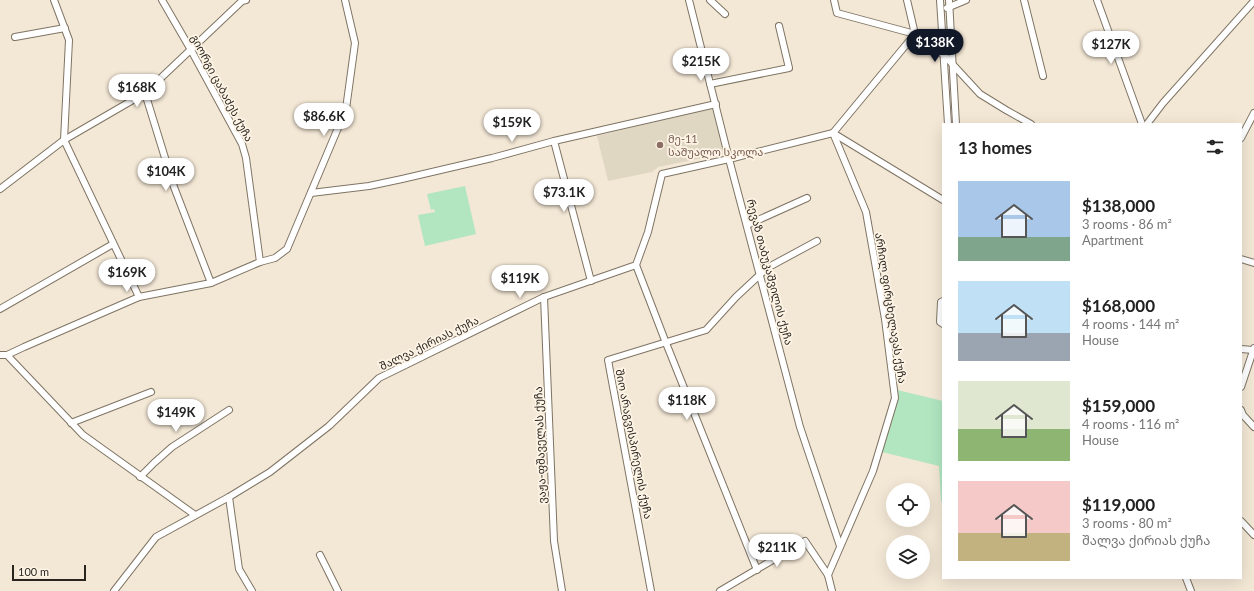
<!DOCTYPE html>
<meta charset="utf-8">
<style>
:root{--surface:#fff;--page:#f6f6f6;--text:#222;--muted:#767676;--accent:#111827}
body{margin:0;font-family:Lato,"Noto Sans Georgian",sans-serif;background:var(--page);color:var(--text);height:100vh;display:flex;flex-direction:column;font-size:15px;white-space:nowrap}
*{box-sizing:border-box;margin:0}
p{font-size:13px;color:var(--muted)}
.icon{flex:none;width:22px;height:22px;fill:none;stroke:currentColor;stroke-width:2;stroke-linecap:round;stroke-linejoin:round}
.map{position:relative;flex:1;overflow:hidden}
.details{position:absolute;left:942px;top:123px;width:300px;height:456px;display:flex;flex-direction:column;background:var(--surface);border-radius:0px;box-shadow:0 4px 16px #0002}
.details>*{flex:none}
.tools{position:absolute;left:886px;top:483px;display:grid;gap:8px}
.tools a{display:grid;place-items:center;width:44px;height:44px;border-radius:50%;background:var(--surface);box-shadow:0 4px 16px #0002;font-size:20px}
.scale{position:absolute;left:12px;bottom:10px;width:74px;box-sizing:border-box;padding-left:4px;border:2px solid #2a261f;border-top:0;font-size:11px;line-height:14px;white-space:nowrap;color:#2a261f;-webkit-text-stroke:3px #fef4e6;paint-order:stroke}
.price{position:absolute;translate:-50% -34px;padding:0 9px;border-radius:14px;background:#fff;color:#222;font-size:13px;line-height:26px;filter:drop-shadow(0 1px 2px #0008)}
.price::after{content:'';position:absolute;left:50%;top:24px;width:12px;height:9px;margin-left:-6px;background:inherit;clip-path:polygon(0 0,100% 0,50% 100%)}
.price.on{background:var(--accent);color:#fff}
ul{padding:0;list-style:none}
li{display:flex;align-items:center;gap:12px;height:100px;padding:0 16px}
li span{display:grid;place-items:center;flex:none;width:112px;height:80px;border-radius:0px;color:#555}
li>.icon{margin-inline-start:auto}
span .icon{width:48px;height:48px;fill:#fffc;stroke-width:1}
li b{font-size:17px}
h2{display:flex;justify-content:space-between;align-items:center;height:48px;padding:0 16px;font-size:17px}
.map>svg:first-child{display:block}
</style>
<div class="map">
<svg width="1254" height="591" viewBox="0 0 1254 591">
<rect width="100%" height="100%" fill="#f3e7d5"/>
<!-- education -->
<polygon fill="#e0d7c2" points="713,108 723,154 658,167 652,172 608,181 597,136"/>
<!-- green -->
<g fill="#b1e6c1">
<polygon points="465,186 476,234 425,246 418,215 435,212 434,209 431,210 427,194"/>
<polygon points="893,389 943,401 943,502 941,501 939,466 882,452 888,422"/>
</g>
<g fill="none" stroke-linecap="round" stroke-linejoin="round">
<!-- minor casing -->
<g stroke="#7f7464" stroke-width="8">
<g id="minor">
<polyline points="54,0 69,40 64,140 139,297"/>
<polyline points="162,0 191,50 242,144 246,158 260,262"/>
<polyline points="689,0 729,159 800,427 840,546"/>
<polyline points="710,0 725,14"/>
<polyline points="834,0 837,13 915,34 944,55 980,94 1006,110 1031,124"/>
<polyline points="907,0 915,34"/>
<polyline points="940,0 948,124"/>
<polyline points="949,0 956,124"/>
<polyline points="1024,0 1043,76"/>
<polyline points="1097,0 1142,124"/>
<polyline points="947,8 966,0"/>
<polyline points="15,37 65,28"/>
<polyline points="710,84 789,68 779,26"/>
<polyline points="145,93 174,187 211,283"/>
<polyline points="1147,124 1163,103 1254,1"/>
<polyline points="833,133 943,200"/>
<polyline points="1241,138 1254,113"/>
<polyline points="554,141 591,281"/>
<polyline points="0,189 64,140 145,93 242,1 246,0"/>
<polyline points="311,193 369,186 402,179 492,158 554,141 716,104"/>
<polyline points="747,225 807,198"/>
<polyline points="1241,259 1254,263"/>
<polyline points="636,265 666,343 757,570"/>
<polyline points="544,297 554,541 562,591"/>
<polyline points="943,301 941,302 940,322 943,324"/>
<polyline points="0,309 113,244"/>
<polyline points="1241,349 1253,350"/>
<polyline points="0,355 7,355 83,435 195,515"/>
<polyline points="7,355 24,347 139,297 211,283 260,262 275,258 287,249 346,109 355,43 345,0"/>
<polyline points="1241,387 1254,348"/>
<polyline points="1241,410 1243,415 1254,427"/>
<polyline points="71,423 151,392"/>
<polyline points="140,477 154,463 172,447 229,410"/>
<polyline points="229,497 239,569 252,591"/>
<polyline points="1241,521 1254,535"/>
<polyline points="320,555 338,591"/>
<polyline points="828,575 873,471 895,398 885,319 866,212 833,133"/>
<polyline points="1186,578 1191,591"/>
<polyline points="114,591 156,537 229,497 270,472 329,426 379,378 544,297 636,265 648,232 662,174 729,159 833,133 915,34"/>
<polyline points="651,591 608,360 706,330 736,297 767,268 817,241"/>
<polyline points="720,591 805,541 828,575 832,591"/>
</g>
</g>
<!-- minor -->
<use href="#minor" stroke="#fff" stroke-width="6"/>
</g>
<!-- markers -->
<circle fill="#8d6e63" stroke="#fef4e6" stroke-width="1.5" cx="660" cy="145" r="4"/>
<g text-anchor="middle" stroke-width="3.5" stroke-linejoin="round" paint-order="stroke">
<!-- street labels -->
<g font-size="11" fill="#2a261f" stroke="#fef4e6">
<text transform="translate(222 88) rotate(62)" y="4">გიორგი ცაბაძეს ქუჩა</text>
<text transform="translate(770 272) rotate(75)" y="4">რევაზ თაბუკაშვილის ქუჩა</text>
<text transform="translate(891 308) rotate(81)" y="4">არჩილ ფირცხელავას ქუჩა</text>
<text transform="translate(429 343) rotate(-26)" y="4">შალვა ქირიას ქუჩა</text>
<text transform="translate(634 444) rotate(79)" y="4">შიო არაგვისპირელის ქუჩა</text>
<text transform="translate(540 445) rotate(-92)" y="4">ვაჟა-ფშაველას ქუჩა</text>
</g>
<!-- education labels -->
<g font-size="11" fill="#785e54" stroke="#fef4e6" text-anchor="start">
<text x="668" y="143">მე-11<tspan x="668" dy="13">საშუალო სკოლა</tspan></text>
</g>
</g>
</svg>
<div class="tools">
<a><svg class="icon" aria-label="locate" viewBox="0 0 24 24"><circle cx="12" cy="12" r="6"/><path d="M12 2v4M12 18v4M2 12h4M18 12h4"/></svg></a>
<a><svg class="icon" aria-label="layers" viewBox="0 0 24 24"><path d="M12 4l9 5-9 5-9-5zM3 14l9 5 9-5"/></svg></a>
</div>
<div class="scale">100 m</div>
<b class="price on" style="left:935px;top:63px">$138K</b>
<b class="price" style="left:1111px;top:65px">$127K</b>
<b class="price" style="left:701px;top:82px">$215K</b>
<b class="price" style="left:137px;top:108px">$168K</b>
<b class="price" style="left:324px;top:137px">$86.6K</b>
<b class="price" style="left:512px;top:143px">$159K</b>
<b class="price" style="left:166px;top:192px">$104K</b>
<b class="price" style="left:564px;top:213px">$73.1K</b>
<b class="price" style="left:127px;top:293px">$169K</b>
<b class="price" style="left:520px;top:299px">$119K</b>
<b class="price" style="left:687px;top:421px">$118K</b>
<b class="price" style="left:176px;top:433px">$149K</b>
<b class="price" style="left:777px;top:568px">$211K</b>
<section class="details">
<h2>13 homes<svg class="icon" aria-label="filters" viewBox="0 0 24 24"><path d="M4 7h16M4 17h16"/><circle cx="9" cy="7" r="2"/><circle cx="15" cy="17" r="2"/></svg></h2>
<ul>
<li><span style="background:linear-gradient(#a9c7e8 70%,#7fa58c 0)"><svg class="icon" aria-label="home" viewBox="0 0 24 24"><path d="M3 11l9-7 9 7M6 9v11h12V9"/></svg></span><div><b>$138,000</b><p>3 rooms · 86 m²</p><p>Apartment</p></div></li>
<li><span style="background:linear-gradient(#bfe0f5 65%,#9aa5b1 0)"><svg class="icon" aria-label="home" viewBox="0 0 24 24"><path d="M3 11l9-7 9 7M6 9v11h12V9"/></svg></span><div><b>$168,000</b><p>4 rooms · 144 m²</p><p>House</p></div></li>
<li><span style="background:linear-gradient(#dfe7d0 60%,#8fb573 0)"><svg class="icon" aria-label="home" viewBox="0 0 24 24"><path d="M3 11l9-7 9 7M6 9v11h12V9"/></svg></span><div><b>$159,000</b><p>4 rooms · 116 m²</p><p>House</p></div></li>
<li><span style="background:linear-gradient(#f6c9c9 65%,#c2b280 0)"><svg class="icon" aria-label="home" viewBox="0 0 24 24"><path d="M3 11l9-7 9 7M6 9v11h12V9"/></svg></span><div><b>$119,000</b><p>3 rooms · 80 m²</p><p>შალვა ქირიას ქუჩა</p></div></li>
</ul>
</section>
</div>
